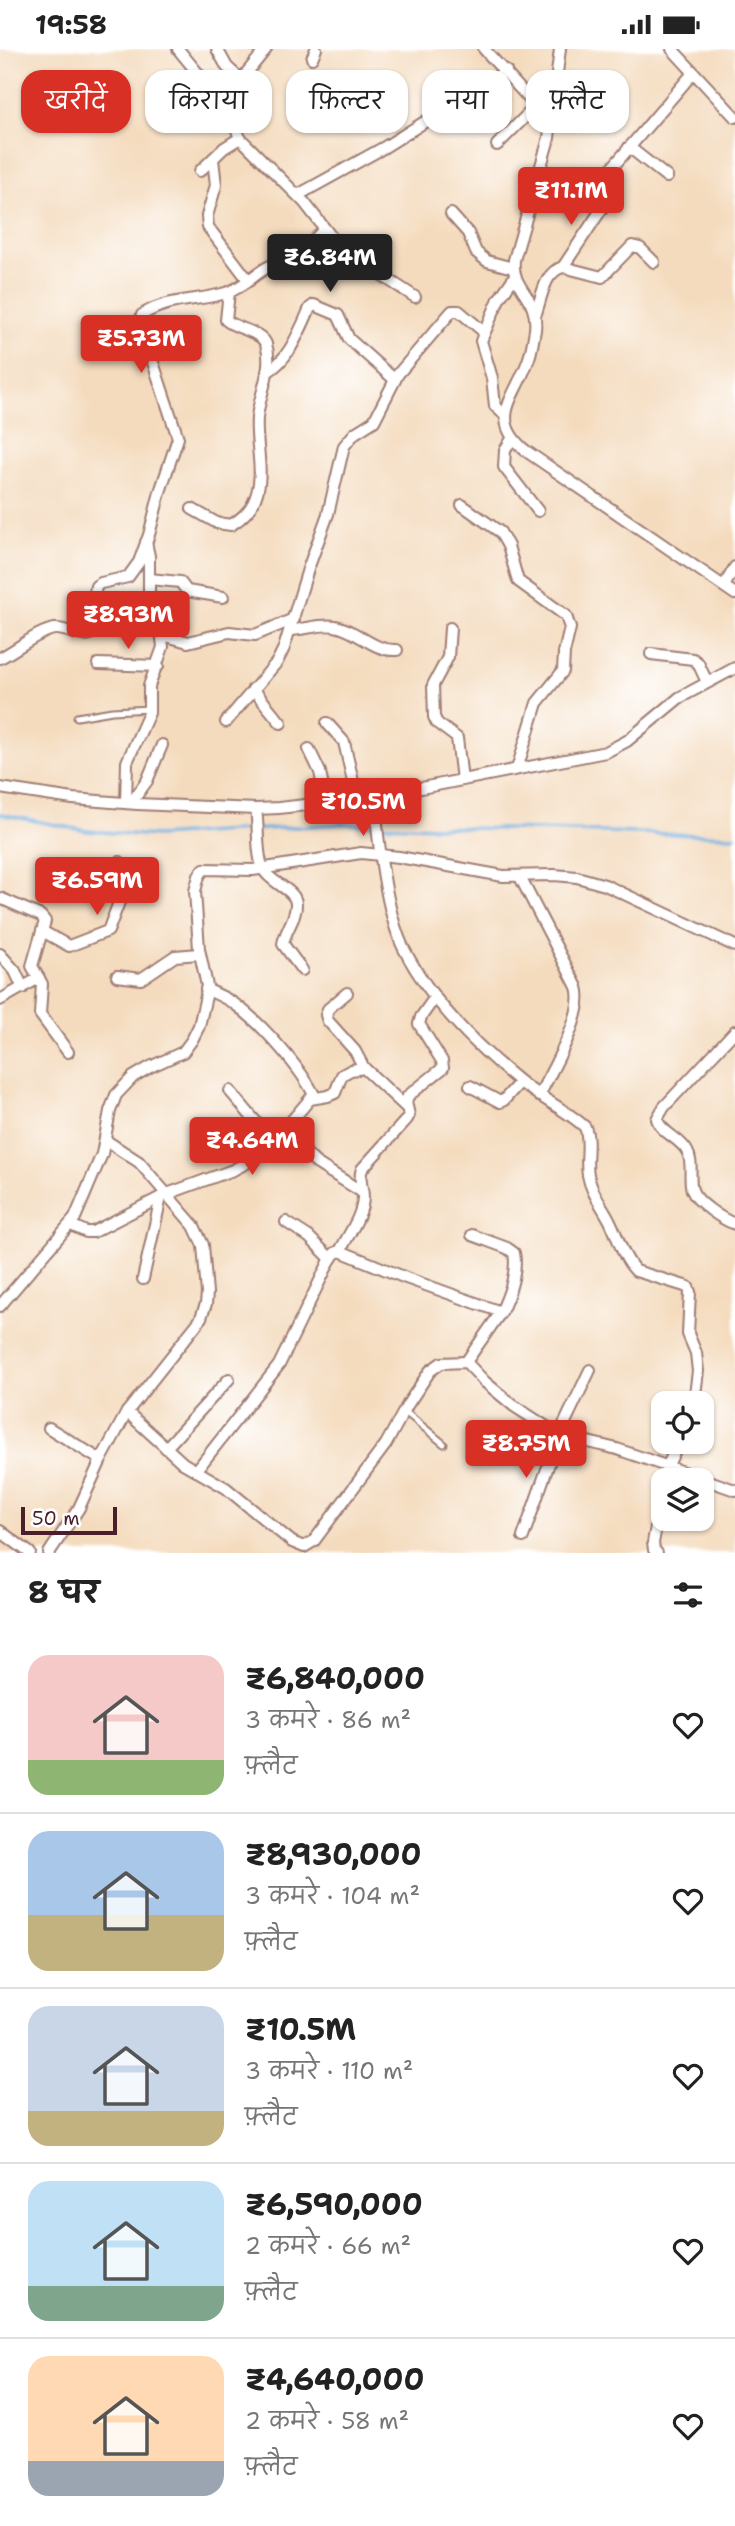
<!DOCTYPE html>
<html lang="hi">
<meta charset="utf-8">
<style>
:root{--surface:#fff;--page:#f6f6f6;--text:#222;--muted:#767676;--line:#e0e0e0;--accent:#d93025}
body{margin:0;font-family:"Shantell Sans","Playpen Sans Deva",sans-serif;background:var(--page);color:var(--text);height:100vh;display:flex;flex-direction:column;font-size:26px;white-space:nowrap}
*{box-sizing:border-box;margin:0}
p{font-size:23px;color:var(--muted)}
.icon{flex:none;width:38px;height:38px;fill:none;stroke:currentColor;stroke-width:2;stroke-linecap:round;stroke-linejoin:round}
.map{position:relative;height:1504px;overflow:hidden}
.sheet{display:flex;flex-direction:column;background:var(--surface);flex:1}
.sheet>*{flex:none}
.hud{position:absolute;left:21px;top:21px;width:693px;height:63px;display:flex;gap:14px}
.controls{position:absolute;left:651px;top:1342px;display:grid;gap:14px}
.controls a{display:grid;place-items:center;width:63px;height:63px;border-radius:14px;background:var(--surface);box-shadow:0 2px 5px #0004;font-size:35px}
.scale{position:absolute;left:21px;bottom:18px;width:96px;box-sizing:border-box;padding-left:7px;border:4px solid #4a1f2b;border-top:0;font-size:19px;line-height:24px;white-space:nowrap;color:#4a1f2b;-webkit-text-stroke:5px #fff;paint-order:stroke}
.price{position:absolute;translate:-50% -60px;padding:0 16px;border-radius:7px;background:var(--accent);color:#fff;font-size:23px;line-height:46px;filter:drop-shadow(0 2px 4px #0008)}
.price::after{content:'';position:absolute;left:50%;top:42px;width:21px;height:16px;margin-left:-10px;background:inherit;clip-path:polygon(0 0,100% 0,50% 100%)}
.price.active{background:#222;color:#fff}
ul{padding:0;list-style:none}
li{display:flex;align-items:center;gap:21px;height:175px;padding:0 28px}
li+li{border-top:2px solid var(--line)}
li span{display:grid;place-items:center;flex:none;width:196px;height:140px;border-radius:21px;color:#555}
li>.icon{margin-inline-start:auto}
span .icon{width:84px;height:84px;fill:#fffc;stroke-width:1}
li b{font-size:30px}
h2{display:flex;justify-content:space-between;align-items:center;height:84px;padding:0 28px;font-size:30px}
.tag{padding:0 24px;border-radius:21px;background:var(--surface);box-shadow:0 2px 5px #0004;font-size:24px;line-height:63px}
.tag.active{background:var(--accent);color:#fff}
.status{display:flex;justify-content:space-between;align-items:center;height:49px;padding:0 35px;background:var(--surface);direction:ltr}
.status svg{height:19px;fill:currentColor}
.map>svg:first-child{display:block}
</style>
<div class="status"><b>19:58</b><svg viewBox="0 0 49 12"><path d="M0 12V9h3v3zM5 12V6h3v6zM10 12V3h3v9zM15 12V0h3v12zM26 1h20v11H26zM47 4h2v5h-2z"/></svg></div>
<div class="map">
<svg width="735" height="1504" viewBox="0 0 735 1504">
<rect width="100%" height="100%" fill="#fff"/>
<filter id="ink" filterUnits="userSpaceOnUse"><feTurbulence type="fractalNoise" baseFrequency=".0143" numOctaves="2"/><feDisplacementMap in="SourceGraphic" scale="14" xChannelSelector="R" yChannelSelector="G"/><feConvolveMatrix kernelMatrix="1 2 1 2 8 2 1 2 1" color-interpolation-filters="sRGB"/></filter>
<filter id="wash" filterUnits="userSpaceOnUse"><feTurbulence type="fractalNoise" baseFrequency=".00686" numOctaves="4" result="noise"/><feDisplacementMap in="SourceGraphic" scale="28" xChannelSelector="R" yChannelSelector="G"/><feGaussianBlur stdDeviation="1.57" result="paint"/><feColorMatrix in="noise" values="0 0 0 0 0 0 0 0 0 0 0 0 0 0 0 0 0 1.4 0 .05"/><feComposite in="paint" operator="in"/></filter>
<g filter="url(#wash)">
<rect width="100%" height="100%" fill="#f4dbbe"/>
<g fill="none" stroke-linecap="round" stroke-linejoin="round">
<!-- stream -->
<polyline stroke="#6aacde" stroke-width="3.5" points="0,765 87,782 157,787 342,775 735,787"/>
</g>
</g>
<g filter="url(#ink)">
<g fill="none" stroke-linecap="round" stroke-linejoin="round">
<!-- lane casing -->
<g stroke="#9f7d74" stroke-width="9">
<g id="lane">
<polyline points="77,668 112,662 150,660"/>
<polyline points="404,1362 444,1395"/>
</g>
</g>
<!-- street casing -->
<g stroke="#9f7d74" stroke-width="14">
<g id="street">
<polyline points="178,0 205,33 230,51"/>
<polyline points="217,0 227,18 241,31"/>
<polyline points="266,0 241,31 230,51 229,61 240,89 304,153 340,199 415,248"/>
<polyline points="484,0 551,74"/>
<path d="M 560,0 L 549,89 L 514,211 C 511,242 539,246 535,281 C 533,291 532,302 528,312 C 515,349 487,370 526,402 L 735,545"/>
<polyline points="672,0 735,68"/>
<polyline points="312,9 316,0"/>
<polyline points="497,96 536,57"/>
<polyline points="629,98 667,128"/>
<polyline points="213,110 216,136 207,167 208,178 249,232"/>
<polyline points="611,120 693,24"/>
<polyline points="200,122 224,99 240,89"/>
<polyline points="298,146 383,99 506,22"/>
<polyline points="451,165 468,184 476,203 487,212 513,219"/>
<polyline points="563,218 605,155"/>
<path d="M 536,264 C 542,248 544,223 563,218 L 602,228 L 632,197 L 640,199 L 654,213"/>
<path d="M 267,323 C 289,311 300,281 310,259 L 314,256 L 338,266 L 349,290 L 395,331"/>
<polyline points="505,366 495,357 492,329 481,292 499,250 515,227"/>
<polyline points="512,390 505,401 504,418 538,462"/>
<polyline points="462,456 500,483 508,497 518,532 566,567 570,579 564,604 563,622 537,654 517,720"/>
<path d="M 192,460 L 217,474 L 231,476 C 244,468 253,459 257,444 C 264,420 255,394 257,369 C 259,345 274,320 266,295 C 261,282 236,280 226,271 L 229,243"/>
<polyline points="149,530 180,533 187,542 223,548"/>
<polyline points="724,537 735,518"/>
<polyline points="450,579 448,608 433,636 434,668 437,674 457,689 462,731"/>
<path d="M 291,581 C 305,581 321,574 335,577 C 358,581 374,603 397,601"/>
<polyline points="163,586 188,593 229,583 255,586 294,570"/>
<polyline points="651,605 693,610 698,614 707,633"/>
<path d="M 0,609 C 15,602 40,581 55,580 C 70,579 86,594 97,580 L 94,549 L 96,537 L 101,534 L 128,528 L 139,513 L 149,486 L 160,443 L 178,389 L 141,277 L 140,272 L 142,266 C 169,248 200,253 229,243 C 245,237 256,223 272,216 L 288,220 L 324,180"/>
<polyline points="98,615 158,617"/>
<polyline points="253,640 281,674"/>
<polyline points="226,673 277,613 284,599 308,520 328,465 344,397 355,384 374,372 398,325 452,262 459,262 484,283"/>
<polyline points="327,674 344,693 357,750"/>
<polyline points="309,700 320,723 326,754"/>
<polyline points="0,739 73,750 137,755 256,760 279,759 375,748 606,703 627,692 679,649 735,619"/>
<path d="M 375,748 C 377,788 386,865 404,900 C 430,951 475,996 519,1032 C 540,1049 565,1060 585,1078 C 591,1092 585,1110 588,1126 C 591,1143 601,1155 609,1170 C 618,1187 622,1208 636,1222 L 688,1238 L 690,1243 L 688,1285 L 696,1304 L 698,1322 L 694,1354"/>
<polyline points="126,754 127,713 149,664 149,637 163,598 159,563 149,546 149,507 146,493"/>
<polyline points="131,754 147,732 162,696"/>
<path d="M 256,760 C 259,778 256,803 263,820 C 271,835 295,840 296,854 C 297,869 285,881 283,895 L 302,921"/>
<path d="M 520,828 L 577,938 C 586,965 551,1022 539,1047"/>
<polyline points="0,849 41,867 45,872 32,917 42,935 40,965 68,1003"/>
<polyline points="42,882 69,897 108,882 124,840 120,813"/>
<polyline points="0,905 15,922 23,939"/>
<polyline points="117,927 141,930 175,907 199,905"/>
<path d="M 206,940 C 216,945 227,949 236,956 C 261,974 302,1020 315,1048"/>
<polyline points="347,944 328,960 326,966 328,972 355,1002 364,1019"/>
<polyline points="0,951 39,929"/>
<path d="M 735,982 L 664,1058 L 657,1070 C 661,1084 680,1089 687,1102 C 694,1114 688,1128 692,1141 C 696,1153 723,1171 735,1175"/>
<polyline points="470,1037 500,1053 504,1051 520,1033"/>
<polyline points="230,1042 272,1092"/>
<polyline points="283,1082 316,1114 362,1143"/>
<polyline points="286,1173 309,1188 331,1210"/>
<polyline points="71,1176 86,1183 93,1183 167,1145 233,1121 252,1111 283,1082 310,1050 328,1047 335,1044 342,1026 351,1021 364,1019 407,1059"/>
<path d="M 340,1202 L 406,1229 L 501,1263 C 509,1246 518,1223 514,1204 L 507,1199 L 472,1186"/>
<polyline points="143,1230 161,1148"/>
<polyline points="0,1257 75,1169 102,1105 110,1062 116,1046 133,1028 150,1018 183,1003 192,991 199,977 206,947 207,937 199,900 195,842 199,827 204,820 253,821 361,804 399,808 503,827 554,826 577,828 605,836 735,897"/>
<polyline points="466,1313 501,1263"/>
<polyline points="127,1363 183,1414 226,1439 292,1493 304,1498 314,1492 386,1395 408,1355 430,1322 441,1314 466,1313 485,1333 514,1357 559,1386 617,1400 735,1441"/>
<polyline points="49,1379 101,1411"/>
<polyline points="166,1399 229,1330"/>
<path d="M 196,1422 L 279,1316 L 330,1211 L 335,1204 L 340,1202 C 348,1186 363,1166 363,1148 C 363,1138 358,1130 362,1120 L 407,1070 L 409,1066 L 406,1053 L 408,1047 L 443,1019 L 442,1012 L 419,975 L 421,968 L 435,948"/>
<polyline points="665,1432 668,1416 679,1393"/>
<polyline points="0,1482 30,1504"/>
<polyline points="523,1488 559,1386 590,1321"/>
<polyline points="49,1504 79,1459 101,1411 127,1363 200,1271 206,1255 207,1244 203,1196 194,1177 139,1113 105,1091"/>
<polyline points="657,1504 654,1501 653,1494 663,1439"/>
</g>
</g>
<!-- lane -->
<use href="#lane" stroke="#fff" stroke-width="5"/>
<!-- street -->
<use href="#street" stroke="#fff" stroke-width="10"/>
</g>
</g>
</svg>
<div class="controls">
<a><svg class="icon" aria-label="locate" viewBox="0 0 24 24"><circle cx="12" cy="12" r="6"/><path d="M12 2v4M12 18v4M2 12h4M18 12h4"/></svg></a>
<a><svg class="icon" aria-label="layers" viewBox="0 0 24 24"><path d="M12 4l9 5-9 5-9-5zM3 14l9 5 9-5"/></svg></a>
</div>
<div class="scale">50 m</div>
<b class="price" style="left:571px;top:178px">₹11.1M</b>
<b class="price active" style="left:330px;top:245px">₹6.84M</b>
<b class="price" style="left:141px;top:326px">₹5.73M</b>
<b class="price" style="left:128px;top:602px">₹8.93M</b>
<b class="price" style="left:363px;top:789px">₹10.5M</b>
<b class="price" style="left:97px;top:868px">₹6.59M</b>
<b class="price" style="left:252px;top:1128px">₹4.64M</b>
<b class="price" style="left:526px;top:1431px">₹8.75M</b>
<div class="hud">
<a class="tag active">खरीदें</a>
<a class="tag">किराया</a>
<a class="tag">फ़िल्टर</a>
<a class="tag">नया</a>
<a class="tag">फ़्लैट</a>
</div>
</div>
<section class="sheet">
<h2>8 घर<svg class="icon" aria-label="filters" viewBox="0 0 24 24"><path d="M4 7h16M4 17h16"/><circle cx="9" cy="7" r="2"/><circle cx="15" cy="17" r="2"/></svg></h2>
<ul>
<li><span style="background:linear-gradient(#f6c9c9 75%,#8fb573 0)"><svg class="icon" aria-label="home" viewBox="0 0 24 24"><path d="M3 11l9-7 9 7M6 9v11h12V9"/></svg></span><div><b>₹6,840,000</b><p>3 कमरे · 86 m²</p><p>फ़्लैट</p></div><svg class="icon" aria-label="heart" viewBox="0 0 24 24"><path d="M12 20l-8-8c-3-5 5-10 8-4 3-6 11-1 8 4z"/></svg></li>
<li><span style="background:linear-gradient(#a9c7e8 60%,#c2b280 0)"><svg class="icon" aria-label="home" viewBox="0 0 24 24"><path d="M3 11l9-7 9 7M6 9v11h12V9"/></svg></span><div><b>₹8,930,000</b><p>3 कमरे · 104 m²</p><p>फ़्लैट</p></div><svg class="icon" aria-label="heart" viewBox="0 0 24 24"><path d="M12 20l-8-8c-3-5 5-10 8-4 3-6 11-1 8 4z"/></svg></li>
<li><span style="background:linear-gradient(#c9d6e8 75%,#c2b280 0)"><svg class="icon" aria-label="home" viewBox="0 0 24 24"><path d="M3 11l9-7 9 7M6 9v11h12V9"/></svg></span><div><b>₹10.5M</b><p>3 कमरे · 110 m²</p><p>फ़्लैट</p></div><svg class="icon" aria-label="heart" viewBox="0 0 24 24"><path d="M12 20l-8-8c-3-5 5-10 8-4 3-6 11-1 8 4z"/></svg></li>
<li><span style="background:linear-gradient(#bfe0f5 75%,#7fa58c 0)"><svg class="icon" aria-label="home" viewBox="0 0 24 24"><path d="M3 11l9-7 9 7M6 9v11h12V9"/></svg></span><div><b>₹6,590,000</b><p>2 कमरे · 66 m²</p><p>फ़्लैट</p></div><svg class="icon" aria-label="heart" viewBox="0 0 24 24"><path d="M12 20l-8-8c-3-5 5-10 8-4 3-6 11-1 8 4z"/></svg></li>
<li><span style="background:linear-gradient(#ffd9b3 75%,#9aa5b1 0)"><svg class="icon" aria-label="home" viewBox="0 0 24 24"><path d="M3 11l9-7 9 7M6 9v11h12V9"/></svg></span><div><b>₹4,640,000</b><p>2 कमरे · 58 m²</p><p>फ़्लैट</p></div><svg class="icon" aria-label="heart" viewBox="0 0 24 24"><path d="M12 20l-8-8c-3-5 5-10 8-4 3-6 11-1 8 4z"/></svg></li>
</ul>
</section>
